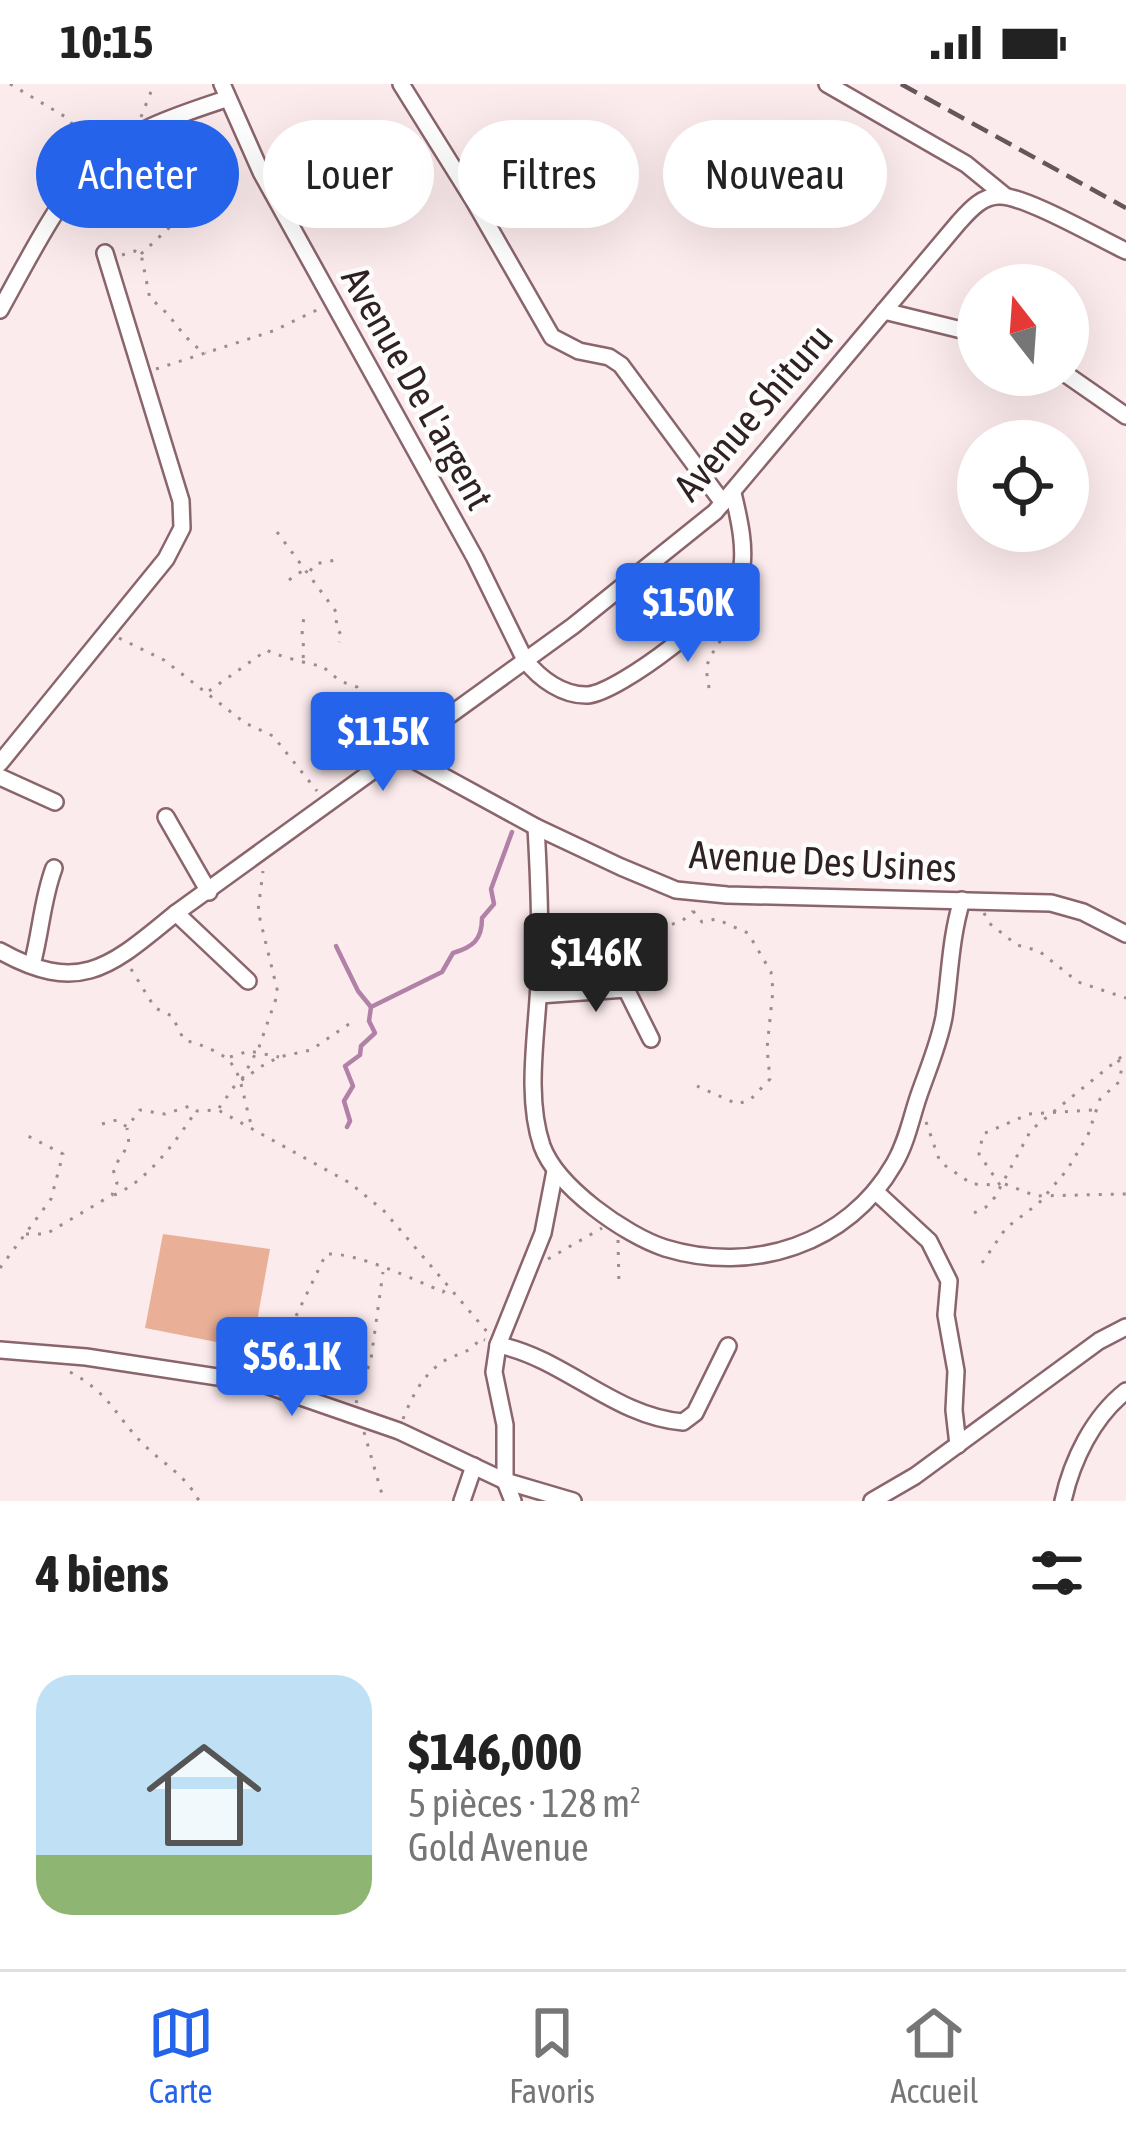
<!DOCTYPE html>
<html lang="fr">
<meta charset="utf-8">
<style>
:root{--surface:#fff;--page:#f6f6f6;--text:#222;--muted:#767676;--line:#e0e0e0;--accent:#2563eb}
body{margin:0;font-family:"Asap Condensed",sans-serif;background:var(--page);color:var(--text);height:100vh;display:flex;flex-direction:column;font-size:45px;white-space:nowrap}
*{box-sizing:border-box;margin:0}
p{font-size:39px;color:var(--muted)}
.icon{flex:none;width:66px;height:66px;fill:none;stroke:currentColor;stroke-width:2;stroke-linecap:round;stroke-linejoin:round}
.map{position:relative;height:1417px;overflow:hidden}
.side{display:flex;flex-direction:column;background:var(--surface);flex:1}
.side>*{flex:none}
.top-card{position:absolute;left:36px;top:36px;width:1056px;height:108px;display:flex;gap:24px}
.needle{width:78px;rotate:343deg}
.buttons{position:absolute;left:957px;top:180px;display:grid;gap:24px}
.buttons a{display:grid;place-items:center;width:132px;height:132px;border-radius:50%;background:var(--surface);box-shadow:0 12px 48px #0002;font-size:60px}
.price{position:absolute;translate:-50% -102px;padding:0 27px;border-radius:12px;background:var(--accent);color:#fff;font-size:39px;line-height:78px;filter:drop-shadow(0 3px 6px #0008)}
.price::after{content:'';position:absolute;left:50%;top:72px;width:36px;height:27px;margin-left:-18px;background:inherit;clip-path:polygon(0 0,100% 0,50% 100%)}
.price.on{background:#222;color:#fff}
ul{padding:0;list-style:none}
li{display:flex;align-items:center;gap:36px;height:300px;padding:0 36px}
li span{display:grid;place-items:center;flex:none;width:336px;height:240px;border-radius:36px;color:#555}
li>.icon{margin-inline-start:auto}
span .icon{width:144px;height:144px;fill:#fffc;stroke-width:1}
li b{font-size:51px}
h2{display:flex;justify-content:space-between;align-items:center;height:144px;padding:0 36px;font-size:51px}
.chip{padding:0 42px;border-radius:54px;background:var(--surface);box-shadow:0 12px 48px #0002;font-size:42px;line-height:108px}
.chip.on{background:var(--accent);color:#fff}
.status{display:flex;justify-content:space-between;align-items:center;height:84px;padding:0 60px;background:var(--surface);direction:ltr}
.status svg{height:33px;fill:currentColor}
.tabs{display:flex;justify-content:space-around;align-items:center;height:168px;border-top:3px solid var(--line);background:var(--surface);font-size:33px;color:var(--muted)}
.tabs a{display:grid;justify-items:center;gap:6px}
.tabs .on{color:var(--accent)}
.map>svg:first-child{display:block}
</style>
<div class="status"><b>10:15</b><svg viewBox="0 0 49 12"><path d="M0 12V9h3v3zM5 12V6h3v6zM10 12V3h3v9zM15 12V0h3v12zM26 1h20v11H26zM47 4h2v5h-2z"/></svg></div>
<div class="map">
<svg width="1126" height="1417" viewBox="0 0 1126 1417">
<rect width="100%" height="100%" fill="#fcebed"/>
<!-- green -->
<polygon fill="#eab097" points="163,1150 270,1165 252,1265 145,1244"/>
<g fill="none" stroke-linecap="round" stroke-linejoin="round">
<!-- stream -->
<g stroke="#b281a8" stroke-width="4.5">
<polyline points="336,862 358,907 371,923"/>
<path d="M 347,1043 L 350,1037 L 344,1017 L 353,1002 L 345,982 L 360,971 L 361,962 L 375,949 L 369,937 L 371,923 L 442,888 L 453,869 C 473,863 482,856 482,834 L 494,820 L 491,805 L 512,748"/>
</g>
<!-- minor casing -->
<g stroke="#8a656b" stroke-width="20">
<g id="minor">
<path d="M 222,0 L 261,88 L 475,474 L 525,576 C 540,595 563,612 588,611 C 620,608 730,524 740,492 C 747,467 739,434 733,409"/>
<polyline points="401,0 474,117 552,253 579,267 609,273 621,281 723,419"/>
<polyline points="827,0 966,80 1004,111"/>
<path d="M 0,226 C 23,185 59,113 91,82 C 129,46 178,31 226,15"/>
<polyline points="884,227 978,250"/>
<polyline points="1067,291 1126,332"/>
<polyline points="399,668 536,743 621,783 676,806 727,811 1051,819 1083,828 1126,850"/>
<polyline points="0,679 166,475 182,444 181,417 105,169"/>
<polyline points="0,693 55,718"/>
<polyline points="166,733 209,808"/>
<path d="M 536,743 C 539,795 541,846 539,898 C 537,950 525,1012 542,1062 C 557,1103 625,1151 665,1164 C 753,1191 848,1160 894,1080 C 907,1058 911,1034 919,1011 C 928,985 939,960 944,933 C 950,893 950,855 962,816"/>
<polyline points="176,829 248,897"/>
<path d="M 0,867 C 82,913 113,880 176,829 L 573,542 L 715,428 L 959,138 C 970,126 982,112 999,112 C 1024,111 1100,155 1126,167"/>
<path d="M 32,881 C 41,848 42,816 54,784"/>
<polyline points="539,911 626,905 651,955"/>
<polyline points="875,1107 929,1157 949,1197 946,1231 956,1287 954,1326 958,1361"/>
<path d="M 498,1261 C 564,1274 615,1333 683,1338 L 695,1329 L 728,1262"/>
<polyline points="0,1266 86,1273 263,1300 399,1347 505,1397 573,1417"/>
<polyline points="462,1417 474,1382"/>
<polyline points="513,1417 505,1397 505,1341 494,1288 498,1261 543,1149 555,1087"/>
<polyline points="872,1417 915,1392 1099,1257 1126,1243"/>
<path d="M 1063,1417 C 1072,1376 1093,1333 1126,1307"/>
</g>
</g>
<!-- path -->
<g stroke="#9c8c8e" stroke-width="3" stroke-dasharray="3 9" stroke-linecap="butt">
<polyline points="10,0 69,35 88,67"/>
<polyline points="141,33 154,0"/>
<polyline points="141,170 213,103 237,74 241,74"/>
<path d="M 122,171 L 135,167 L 141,170 L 150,215 C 173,229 182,257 206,269"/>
<polyline points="156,285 273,247 321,224"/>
<polyline points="277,448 337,529 336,543 342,552 339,558"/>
<polyline points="289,496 302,487 310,487 315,480 341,475"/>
<polyline points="119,554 164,576 245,639 273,652 317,707"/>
<path d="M 303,574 C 306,559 297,543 307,530"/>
<path d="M 709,604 C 708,596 706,589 707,582 C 712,563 728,555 726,533"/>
<path d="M 209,607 L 267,566 C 271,570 316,582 322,582 L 340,597 L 357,603 C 371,629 380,637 408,643"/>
<polyline points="693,827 702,838 716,835 748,849 771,888 773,906 767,964 770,995 750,1016 737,1020 697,1002"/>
<polyline points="984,829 989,839 1017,861 1039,867 1078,898 1126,914"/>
<path d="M 131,885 L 155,924 L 172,932 L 184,956 C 245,973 236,987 251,1040"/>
<polyline points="631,894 654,846 682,837 693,827"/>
<polyline points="230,973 249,967 279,973"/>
<polyline points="242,995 259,963 278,909 258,827 263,787"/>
<polyline points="219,1024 236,1000 262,982 279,973 311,966 349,940"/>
<polyline points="926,1038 940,1078 972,1100 999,1101"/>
<polyline points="102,1040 117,1036 127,1043 140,1026 165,1030 190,1022 197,1027 218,1026 350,1099 384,1127 489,1250"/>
<polyline points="1005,1100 1036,1112 1126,1110"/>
<polyline points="1000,1101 979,1070 983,1050 1029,1030 1093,1026"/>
<path d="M 114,1111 C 147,1097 174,1060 194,1030"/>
<polyline points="974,1129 986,1123 995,1113 1031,1046 1126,969"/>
<polyline points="26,1150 46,1150 112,1111 117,1099 113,1085 129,1060 127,1044"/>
<polyline points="618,1156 619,1202"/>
<polyline points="548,1175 602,1144"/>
<polyline points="982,1179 1006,1144 1039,1119 1067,1086 1088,1051 1100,1015 1119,998 1122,983 1117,974"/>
<polyline points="0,1184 51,1115 63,1070 24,1050"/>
<path d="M 270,1286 L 326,1170 C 356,1168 413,1195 443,1208 L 447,1204"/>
<path d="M 70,1288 C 111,1310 115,1332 145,1362 C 164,1380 187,1393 199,1417"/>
<polyline points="356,1319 371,1275 383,1188"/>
<path d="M 403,1335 C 411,1315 420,1296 437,1282 C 451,1269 470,1272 480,1254 L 485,1256"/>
<polyline points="364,1348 384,1417"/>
</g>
<!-- minor -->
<use href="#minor" stroke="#fff" stroke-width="15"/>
<!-- rail -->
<polyline stroke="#655658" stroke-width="4.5" stroke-dasharray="18 9" stroke-linecap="butt" points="901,0 1126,124"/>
</g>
<g text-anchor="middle" stroke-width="9" stroke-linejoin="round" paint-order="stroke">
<!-- street labels -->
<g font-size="39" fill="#302123" stroke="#fdfdfd">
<text transform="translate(418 304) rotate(61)" y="14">Avenue De L'argent</text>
<text transform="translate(753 328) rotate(-49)" y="14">Avenue Shituru</text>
<text transform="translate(823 777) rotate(3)" y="14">Avenue Des Usines</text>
</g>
</g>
</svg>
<div class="buttons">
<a><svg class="needle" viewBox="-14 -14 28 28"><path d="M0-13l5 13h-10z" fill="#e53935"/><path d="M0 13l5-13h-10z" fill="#767676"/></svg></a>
<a><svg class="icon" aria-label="locate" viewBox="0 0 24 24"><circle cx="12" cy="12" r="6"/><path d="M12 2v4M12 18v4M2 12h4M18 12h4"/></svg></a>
</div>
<b class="price" style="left:688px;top:581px">$150K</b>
<b class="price" style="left:383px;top:710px">$115K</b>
<b class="price on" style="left:596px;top:931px">$146K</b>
<b class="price" style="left:292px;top:1335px">$56.1K</b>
<div class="top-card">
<a class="chip on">Acheter</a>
<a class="chip">Louer</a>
<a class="chip">Filtres</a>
<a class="chip">Nouveau</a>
</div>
</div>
<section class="side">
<h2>4 biens<svg class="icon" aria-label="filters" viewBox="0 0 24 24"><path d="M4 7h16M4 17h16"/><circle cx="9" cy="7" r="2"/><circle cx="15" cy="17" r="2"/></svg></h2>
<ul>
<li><span style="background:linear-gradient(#bfe0f5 75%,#8fb573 0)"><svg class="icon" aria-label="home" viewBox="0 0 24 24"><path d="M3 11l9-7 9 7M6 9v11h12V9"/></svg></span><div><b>$146,000</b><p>5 pièces · 128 m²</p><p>Gold Avenue</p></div></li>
</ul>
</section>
<nav class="tabs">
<a class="on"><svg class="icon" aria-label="map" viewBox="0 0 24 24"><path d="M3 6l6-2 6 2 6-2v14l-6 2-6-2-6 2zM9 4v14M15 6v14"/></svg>Carte</a>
<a><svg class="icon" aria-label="saved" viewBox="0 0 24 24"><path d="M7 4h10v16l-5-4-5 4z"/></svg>Favoris</a>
<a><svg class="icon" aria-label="home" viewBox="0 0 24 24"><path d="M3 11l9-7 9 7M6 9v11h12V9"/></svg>Accueil</a>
</nav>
